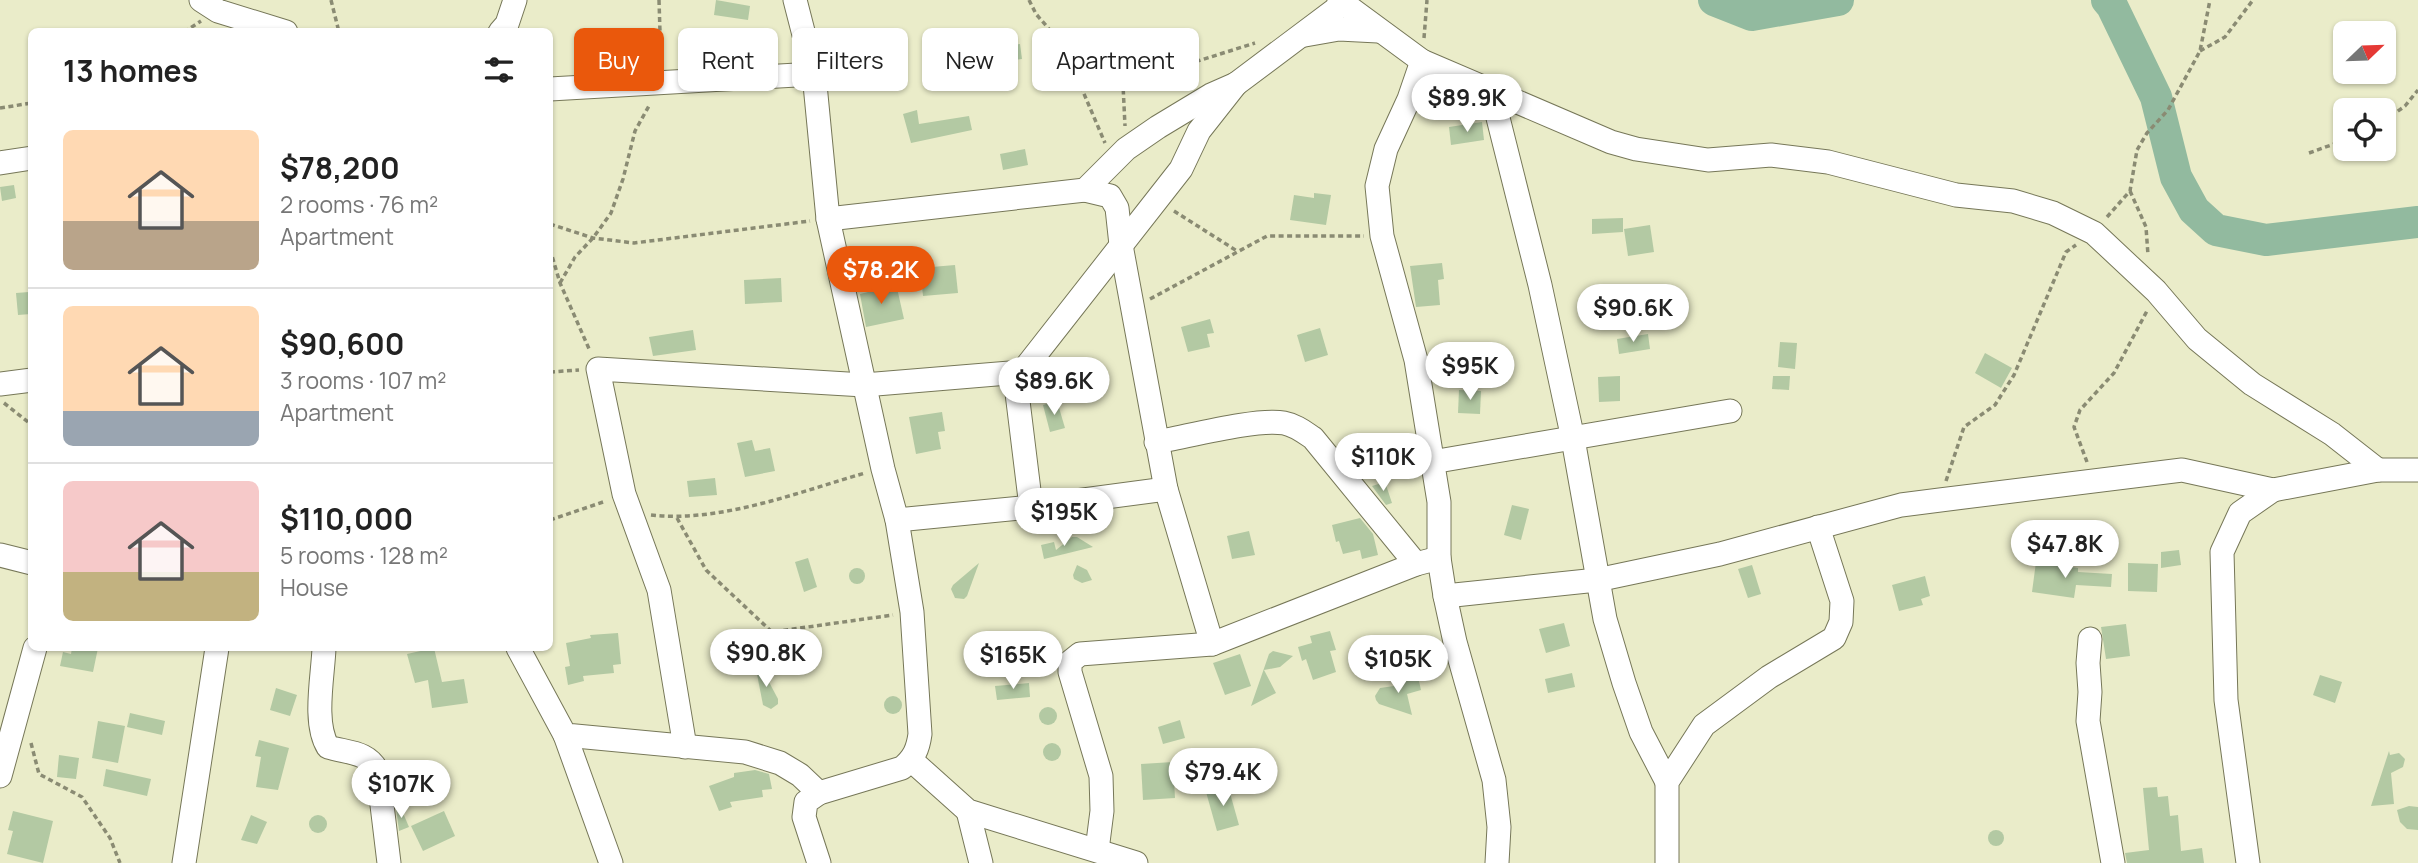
<!DOCTYPE html>
<meta charset="utf-8">
<style>
:root{--surface:#fff;--page:#f6f6f6;--text:#222;--muted:#767676;--line:#e0e0e0;--accent:#ea580c}
body{margin:0;font-family:Manrope,sans-serif;background:var(--page);color:var(--text);height:100vh;display:flex;flex-direction:column;font-size:26px;white-space:nowrap}
*{box-sizing:border-box;margin:0}
p{font-size:23px;color:var(--muted)}
.icon{flex:none;width:38px;height:38px;fill:none;stroke:currentColor;stroke-width:2;stroke-linecap:round;stroke-linejoin:round}
.map{position:relative;flex:1;overflow:hidden}
.details{position:absolute;left:28px;top:28px;width:525px;height:623px;display:flex;flex-direction:column;background:var(--surface);border-radius:10px;box-shadow:0 2px 5px #0004}
.details>*{flex:none}
.banner{position:absolute;left:574px;top:28px;width:665px;height:63px;display:flex;gap:14px}
.needle{width:46px;rotate:67deg}
.buttons{position:absolute;left:2333px;top:21px;display:grid;gap:14px}
.buttons a{display:grid;place-items:center;width:63px;height:63px;border-radius:10px;background:var(--surface);box-shadow:0 2px 5px #0004;font-size:35px}
.price{position:absolute;translate:-50% -60px;padding:0 16px;border-radius:24px;background:#fff;color:#222;font-size:23px;line-height:46px;filter:drop-shadow(0 2px 4px #0008)}
.price::after{content:'';position:absolute;left:50%;top:42px;width:21px;height:16px;margin-left:-10px;background:inherit;clip-path:polygon(0 0,100% 0,50% 100%)}
.price.current{background:var(--accent);color:#fff}
ul{padding:0;list-style:none}
li{display:flex;align-items:center;gap:21px;height:175px;padding:0 35px}
li+li{border-top:2px solid var(--line)}
li span{display:grid;place-items:center;flex:none;width:196px;height:140px;border-radius:10px;color:#555}
li>.icon{margin-inline-start:auto}
span .icon{width:84px;height:84px;fill:#fffc;stroke-width:1}
li b{font-size:30px}
h2{display:flex;justify-content:space-between;align-items:center;height:84px;padding:0 35px;font-size:30px}
.pill{padding:0 24px;border-radius:10px;background:var(--surface);box-shadow:0 2px 5px #0004;font-size:24px;line-height:63px}
.pill.current{background:var(--accent);color:#fff}
.map>svg:first-child{display:block}
</style>
<div class="map">
<svg width="2418" height="863" viewBox="0 0 2418 863">
<rect width="100%" height="100%" fill="#eaecc9"/>
<g fill="none" stroke-linecap="round" stroke-linejoin="round">
<!-- river -->
<g stroke="#92ba9f" stroke-width="32">
<polyline points="1714,0 1752,15 1838,0"/>
<polyline points="2107,0 2112,6 2156,97 2176,177 2194,210 2216,230 2266,240 2418,222"/>
</g>
</g>
<!-- building -->
<g fill="#b3c9a3">
<polygon points="716,0 750,6 748,20 714,15"/>
<circle cx="1153" cy="53" r="9"/>
<polygon points="1020,44 1022,59 1006,61 1004,46"/>
<polygon points="917,110 919,124 969,116 972,130 911,143 903,114"/>
<polygon points="1482,122 1484,140 1451,145 1449,127"/>
<polygon points="1025,149 1028,165 1003,170 1000,154"/>
<polygon points="14,185 16,198 2,201 0,187"/>
<polygon points="1314,193 1331,195 1326,225 1290,220 1294,195 1314,198"/>
<polygon points="1623,218 1623,232 1592,234 1592,219"/>
<polygon points="1650,225 1654,252 1628,256 1624,229"/>
<polygon points="1442,263 1444,279 1438,280 1440,305 1416,307 1410,266"/>
<polygon points="955,265 958,293 923,296 920,268"/>
<polygon points="781,278 782,302 745,304 744,280"/>
<polygon points="885,284 886,290 897,288 904,319 866,327 860,294 868,292 867,288"/>
<polygon points="29,292 31,314 18,315 16,293"/>
<polygon points="1210,319 1214,333 1207,334 1210,347 1188,352 1181,327"/>
<polygon points="1320,328 1328,355 1305,362 1297,335"/>
<polygon points="693,330 696,350 653,356 649,337"/>
<polygon points="1648,334 1650,349 1619,354 1617,339"/>
<polygon points="1780,342 1797,343 1795,369 1778,367"/>
<polygon points="1985,353 2012,368 2001,388 1975,373"/>
<polygon points="1490,366 1507,370 1504,385 1487,381"/>
<polygon points="1620,376 1620,401 1599,402 1598,377"/>
<polygon points="1773,376 1790,376 1789,390 1772,389"/>
<polygon points="1459,390 1481,391 1480,414 1458,413"/>
<polygon points="1057,401 1065,428 1050,432 1043,405"/>
<polygon points="942,412 945,431 938,432 941,449 916,454 909,417"/>
<polygon points="752,440 755,451 770,448 775,471 745,477 737,443"/>
<polygon points="715,478 717,495 689,497 687,481"/>
<polygon points="1385,482 1392,503 1386,505 1372,486"/>
<polygon points="1512,505 1529,509 1521,540 1504,535"/>
<polygon points="1360,518 1373,534 1378,555 1362,559 1360,550 1343,554 1339,541 1336,542 1332,525"/>
<polygon points="1249,531 1255,555 1232,559 1227,536"/>
<polygon points="1072,537 1077,537 1093,547 1044,559 1041,545 1054,542 1056,550"/>
<polygon points="2179,550 2181,565 2161,568 2161,552"/>
<polygon points="808,558 817,587 804,592 795,562"/>
<polygon points="2036,562 2078,568 2078,572 2112,574 2111,587 2076,585 2074,598 2032,592"/>
<polygon points="979,563 967,596 964,599 955,598 951,589 953,585"/>
<polygon points="2128,563 2158,564 2157,592 2128,591"/>
<polygon points="1077,565 1087,570 1092,580 1082,583 1074,579 1073,575"/>
<polygon points="1752,565 1761,594 1748,598 1738,569"/>
<circle cx="857" cy="576" r="8"/>
<polygon points="1925,576 1930,596 1921,599 1923,605 1899,611 1892,585"/>
<polygon points="1564,623 1570,646 1546,653 1539,629"/>
<polygon points="2126,624 2130,656 2106,659 2101,627"/>
<polygon points="1330,631 1336,650 1330,651 1336,672 1313,680 1306,659 1302,661 1298,647 1312,643 1310,636"/>
<polygon points="618,633 621,664 613,665 614,673 583,676 584,681 568,685 565,667 570,666 566,643 591,638 590,635"/>
<polygon points="72,648 98,648 93,672 60,666 63,652 71,654"/>
<polygon points="434,648 442,682 464,679 468,703 432,708 428,680 415,683 407,654"/>
<polygon points="733,651 737,651 754,661 722,671"/>
<polygon points="1273,651 1293,656 1280,667 1264,670 1276,693 1251,706 1269,654"/>
<polygon points="1240,654 1251,686 1225,695 1213,663"/>
<polygon points="759,663 778,699 778,704 771,709 763,705 755,664"/>
<polygon points="1572,673 1575,687 1548,693 1545,679"/>
<polygon points="2320,675 2342,682 2335,703 2313,695"/>
<polygon points="1418,677 1421,690 1407,694 1412,715 1379,704 1376,700 1375,696 1380,688 1401,685 1400,681"/>
<polygon points="1029,683 1030,697 997,700 995,686"/>
<polygon points="276,688 297,695 290,716 270,710"/>
<circle cx="893" cy="705" r="9"/>
<circle cx="1048" cy="716" r="9"/>
<polygon points="130,713 165,721 162,735 127,727"/>
<polygon points="1180,720 1185,738 1163,744 1158,727"/>
<polygon points="98,721 125,726 118,763 92,758"/>
<polygon points="259,740 289,748 278,790 256,787 261,757 255,756"/>
<circle cx="1052" cy="752" r="9"/>
<polygon points="2389,751 2390,755 2399,753 2405,759 2403,767 2391,773 2394,804 2371,806"/>
<polygon points="59,755 79,758 76,779 57,777"/>
<polygon points="1173,762 1175,798 1143,800 1141,764"/>
<polygon points="106,769 151,779 147,796 103,786"/>
<polygon points="755,770 769,774 772,789 762,790 763,797 730,802 732,807 719,811 709,786 734,777 734,773"/>
<polygon points="1228,786 1239,825 1217,831 1206,792"/>
<polygon points="2157,787 2158,797 2168,796 2170,816 2178,815 2181,851 2202,848 2204,863 2127,863 2125,853 2149,850 2143,788"/>
<polygon points="400,806 409,827 399,831 396,808"/>
<polygon points="2409,806 2418,807 2418,830 2407,829 2400,822 2397,810"/>
<polygon points="13,811 53,821 43,863 7,854 13,831 8,830"/>
<polygon points="444,811 455,836 423,851 411,826"/>
<polygon points="251,815 267,822 257,844 241,840"/>
<circle cx="318" cy="824" r="9"/>
<circle cx="1996" cy="838" r="8"/>
</g>
<g fill="none" stroke-linecap="round" stroke-linejoin="round">
<!-- minor casing -->
<g stroke="#767758" stroke-width="25">
<g id="minor">
<polyline points="201,0 218,11 286,32"/>
<path d="M 795,0 L 814,74 L 828,219 L 883,469 L 897,520 L 912,612 L 920,734 C 918,749 914,758 902,768 L 819,793 L 806,802 L 804,817 L 819,863"/>
<polyline points="1339,0 1422,61 1611,142 1636,149 1708,160 1771,155 1828,162 1956,195 2013,201 2053,213 2094,233 2156,291 2197,339 2252,384 2332,434 2378,470"/>
<polyline points="500,32 507,24 515,0"/>
<polyline points="1305,35 1339,29 1378,31"/>
<polyline points="1422,61 1409,99 1386,149 1377,186 1382,236 1416,360 1439,502 1439,558 1445,596 1455,642 1494,780 1499,827 1497,863"/>
<polyline points="550,89 814,74"/>
<polyline points="1491,90 1540,285 1573,439 1605,619 1624,683 1641,732 1667,782"/>
<polyline points="0,163 32,158"/>
<polyline points="1085,190 1110,196 1117,208 1121,245 1166,489 1212,644"/>
<polyline points="828,219 1085,190 1126,149 1158,127 1211,95 1236,84 1344,3"/>
<polyline points="1022,372 1018,380 1017,393 1031,507"/>
<polyline points="0,384 32,380"/>
<path d="M 1156,442 C 1186,437 1256,418 1284,423 C 1295,425 1304,432 1313,438 L 1416,564"/>
<polyline points="1432,462 1730,411"/>
<polyline points="897,520 1031,507 1166,489"/>
<polyline points="0,555 32,563"/>
<polyline points="1445,596 1597,580 1720,554 1901,505 1940,500 2182,470 2273,490 2378,470 2418,470"/>
<polyline points="2090,639 2088,663 2090,692 2088,721 2113,863"/>
<path d="M 324,648 C 323,676 313,723 328,747 C 348,753 368,751 378,772 L 389,863"/>
<polyline points="518,648 565,735 745,752 780,763 800,775 819,793"/>
<polyline points="565,735 611,863"/>
<polyline points="685,747 659,590 624,494 598,369 864,385 1022,372 1181,169 1199,131 1236,84"/>
<polyline points="911,760 968,811 1136,863"/>
<polyline points="0,776 35,648"/>
<polyline points="968,811 981,863"/>
<polyline points="1097,850 1102,811 1101,776 1070,672 1070,662 1080,654 1212,644 1416,564 1439,558"/>
<polyline points="184,863 217,648"/>
<polyline points="1667,863 1667,782 1704,725 1769,677 1834,638 1841,622 1842,601 1818,527"/>
<polyline points="2248,863 2226,700 2222,552 2240,513 2273,490"/>
</g>
</g>
<!-- path -->
<g stroke="#8a8b73" stroke-width="3.5" stroke-dasharray="5 3.5" stroke-linecap="butt">
<polyline points="331,0 339,32"/>
<polyline points="659,0 661,64"/>
<polyline points="1029,0 1036,14 1063,45 1088,58 1163,72 1255,43"/>
<polyline points="184,32 201,21"/>
<polyline points="1424,38 1427,0"/>
<polyline points="1064,47 1105,143"/>
<polyline points="2200,51 2225,37 2253,0"/>
<polyline points="1122,64 1125,126"/>
<polyline points="0,108 32,103"/>
<polyline points="2384,121 2405,106 2418,90"/>
<polyline points="2309,153 2345,140"/>
<polyline points="2130,191 2146,227 2148,255"/>
<polyline points="1174,211 1237,251"/>
<polyline points="2107,217 2130,191 2137,150 2147,133 2168,110 2200,51 2210,0"/>
<polyline points="550,224 593,238 634,243 810,221"/>
<polyline points="550,249 560,283 590,351"/>
<polyline points="560,283 575,257 593,238 611,213 623,179 635,131 650,104"/>
<polyline points="1150,299 1267,236 1364,236"/>
<polyline points="550,372 579,370"/>
<polyline points="4,403 32,425"/>
<polyline points="2087,462 2074,427 2080,410 2114,373 2148,309"/>
<polyline points="1946,481 1964,427 1995,405 2014,375 2066,252 2076,245"/>
<path d="M 651,515 C 720,523 799,492 865,473"/>
<polyline points="677,518 706,570 772,632 893,615"/>
<polyline points="550,520 606,501"/>
<polyline points="31,743 39,774 82,797 110,838 120,863"/>
</g>
<!-- minor -->
<use href="#minor" stroke="#fff" stroke-width="23"/>
</g>
</svg>
<div class="buttons">
<a><svg class="needle" viewBox="-14 -14 28 28"><path d="M0-13l5 13h-10z" fill="#e53935"/><path d="M0 13l5-13h-10z" fill="#767676"/></svg></a>
<a><svg class="icon" aria-label="locate" viewBox="0 0 24 24"><circle cx="12" cy="12" r="6"/><path d="M12 2v4M12 18v4M2 12h4M18 12h4"/></svg></a>
</div>
<b class="price" style="left:1467px;top:134px">$89.9K</b>
<b class="price current" style="left:881px;top:306px">$78.2K</b>
<b class="price" style="left:1633px;top:344px">$90.6K</b>
<b class="price" style="left:1470px;top:402px">$95K</b>
<b class="price" style="left:1054px;top:417px">$89.6K</b>
<b class="price" style="left:1383px;top:493px">$110K</b>
<b class="price" style="left:1064px;top:548px">$195K</b>
<b class="price" style="left:2065px;top:580px">$47.8K</b>
<b class="price" style="left:766px;top:689px">$90.8K</b>
<b class="price" style="left:1013px;top:691px">$165K</b>
<b class="price" style="left:1398px;top:695px">$105K</b>
<b class="price" style="left:1223px;top:808px">$79.4K</b>
<b class="price" style="left:401px;top:820px">$107K</b>
<div class="banner">
<a class="pill current">Buy</a>
<a class="pill">Rent</a>
<a class="pill">Filters</a>
<a class="pill">New</a>
<a class="pill">Apartment</a>
</div>
<section class="details">
<h2>13 homes<svg class="icon" aria-label="filters" viewBox="0 0 24 24"><path d="M4 7h16M4 17h16"/><circle cx="9" cy="7" r="2"/><circle cx="15" cy="17" r="2"/></svg></h2>
<ul>
<li><span style="background:linear-gradient(#ffd9b3 65%,#b9a48a 0)"><svg class="icon" aria-label="home" viewBox="0 0 24 24"><path d="M3 11l9-7 9 7M6 9v11h12V9"/></svg></span><div><b>$78,200</b><p>2 rooms · 76 m²</p><p>Apartment</p></div></li>
<li><span style="background:linear-gradient(#ffd9b3 75%,#9aa5b1 0)"><svg class="icon" aria-label="home" viewBox="0 0 24 24"><path d="M3 11l9-7 9 7M6 9v11h12V9"/></svg></span><div><b>$90,600</b><p>3 rooms · 107 m²</p><p>Apartment</p></div></li>
<li><span style="background:linear-gradient(#f6c9c9 65%,#c2b280 0)"><svg class="icon" aria-label="home" viewBox="0 0 24 24"><path d="M3 11l9-7 9 7M6 9v11h12V9"/></svg></span><div><b>$110,000</b><p>5 rooms · 128 m²</p><p>House</p></div></li>
</ul>
</section>
</div>
